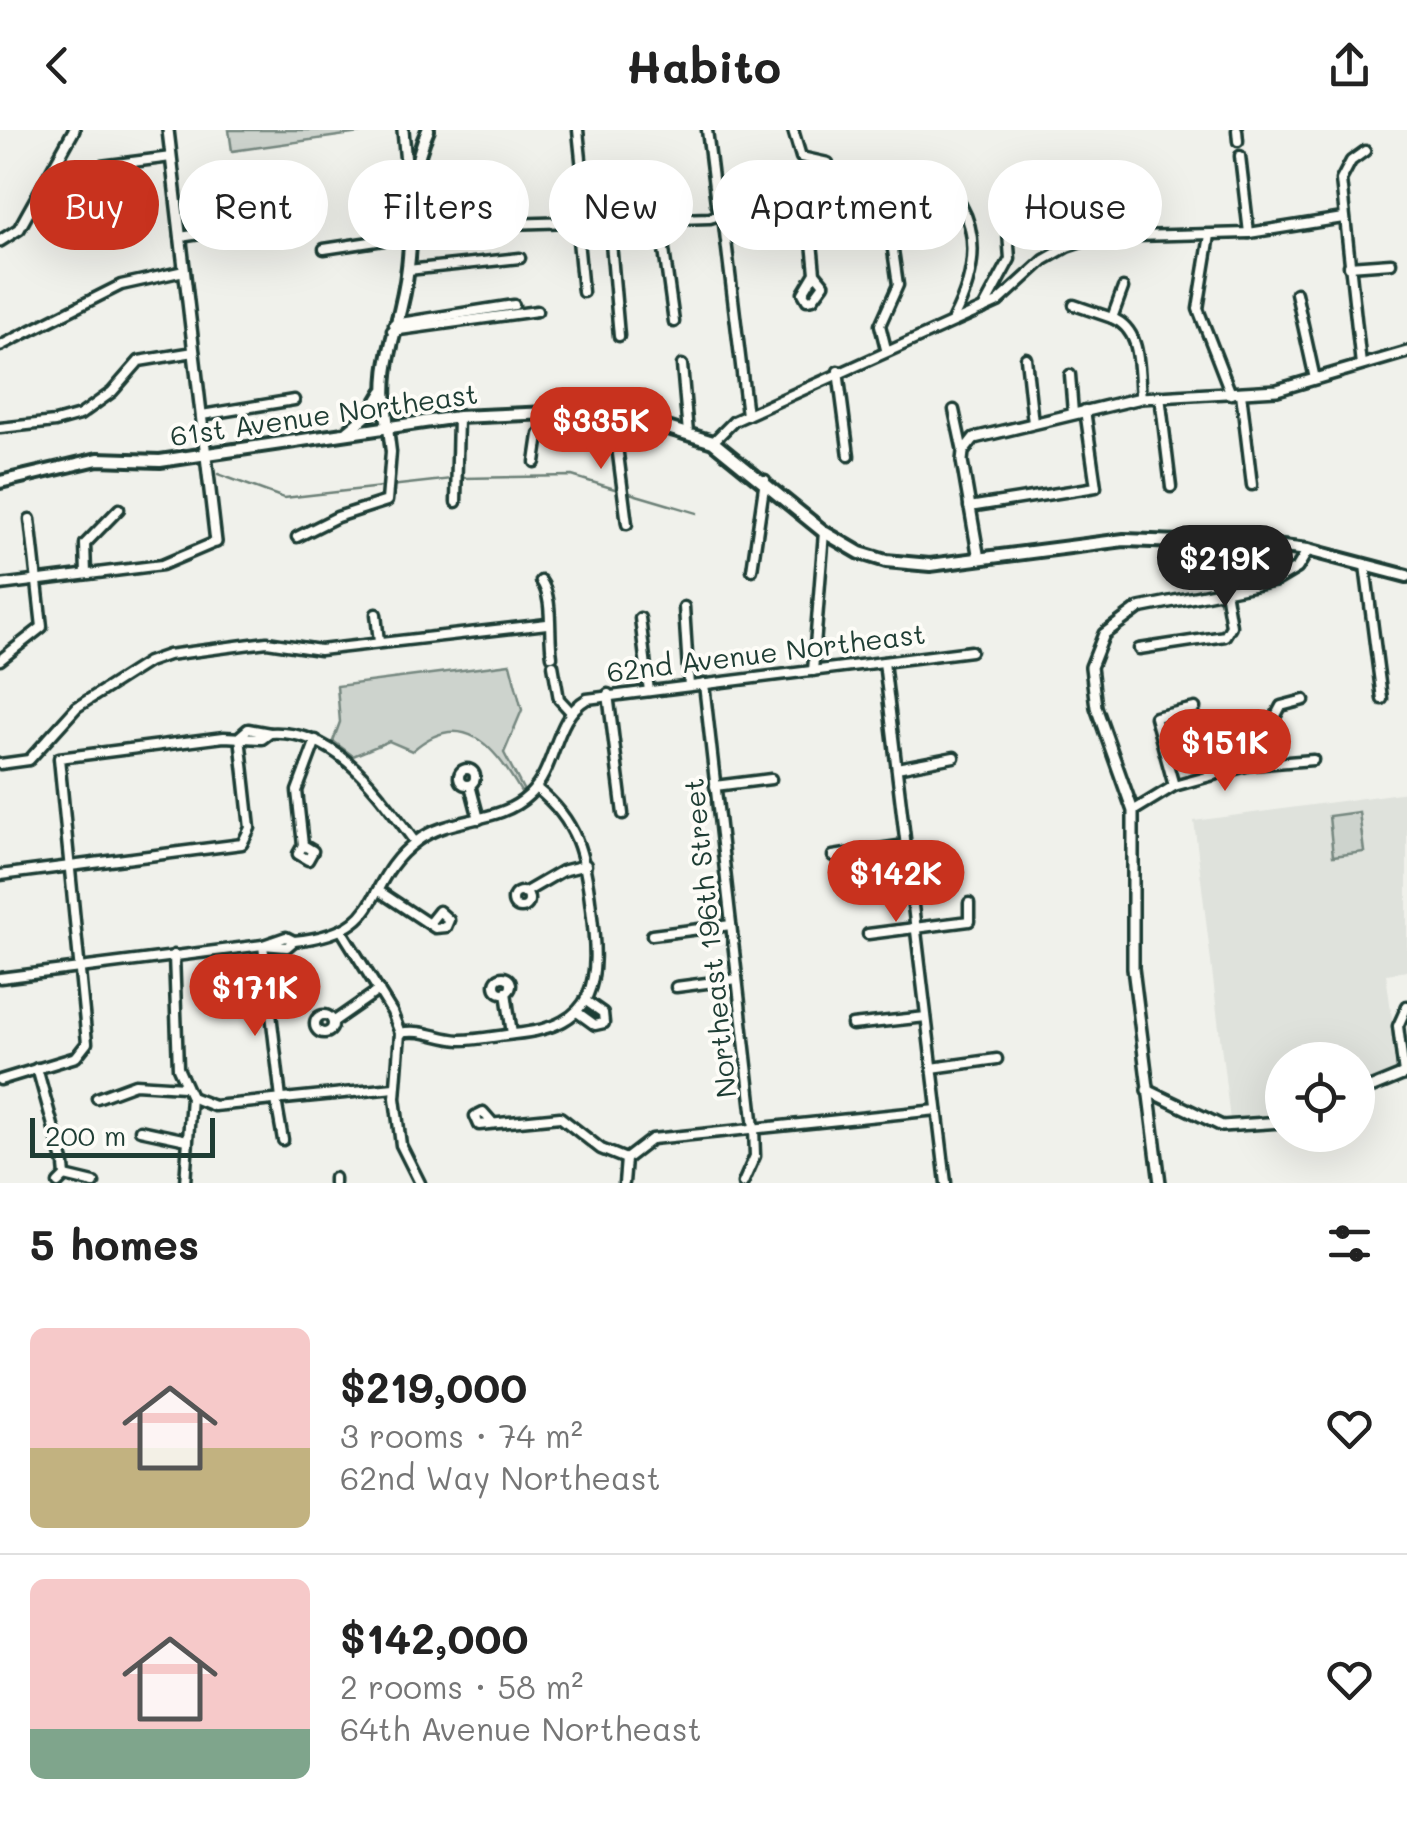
<!DOCTYPE html>
<meta charset="utf-8">
<style>
:root{--surface:#fff;--page:#f6f6f6;--text:#222;--muted:#767676;--line:#e0e0e0;--accent:#c8321e}
body{margin:0;font-family:Mali,sans-serif;background:var(--page);color:var(--text);height:100vh;display:flex;flex-direction:column;font-size:38px;white-space:nowrap}
*{box-sizing:border-box;margin:0}
p{font-size:32px;color:var(--muted)}
.icon{flex:none;width:55px;height:55px;fill:none;stroke:currentColor;stroke-width:2;stroke-linecap:round;stroke-linejoin:round}
.map{position:relative;height:1053px;overflow:hidden}
.details{display:flex;flex-direction:column;background:var(--surface);flex:1}
.details>*{flex:none}
.guide{position:absolute;left:30px;top:30px;width:1348px;height:90px;display:flex;gap:20px}
.fabs{position:absolute;left:1265px;top:912px;display:grid;gap:20px}
.fabs a{display:grid;place-items:center;width:110px;height:110px;border-radius:50%;background:var(--surface);box-shadow:0 10px 40px #0002;font-size:50px}
.scale{position:absolute;left:30px;bottom:25px;width:185px;box-sizing:border-box;padding-left:10px;border:5px solid #1f3d34;border-top:0;font-size:28px;line-height:35px;white-space:nowrap;color:#1f3d34;-webkit-text-stroke:8px #fdfcf7;paint-order:stroke}
.price{position:absolute;translate:-50% -85px;padding:0 22px;border-radius:35px;background:var(--accent);color:#fff;font-size:32px;line-height:65px;filter:drop-shadow(0 2px 5px #0008)}
.price::after{content:'';position:absolute;left:50%;top:60px;width:30px;height:22px;margin-left:-15px;background:inherit;clip-path:polygon(0 0,100% 0,50% 100%)}
.price.selected{background:#222;color:#fff}
ul{padding:0;list-style:none}
li{display:flex;align-items:center;gap:30px;height:250px;padding:0 30px}
li+li{border-top:2px solid var(--line)}
li span{display:grid;place-items:center;flex:none;width:280px;height:200px;border-radius:15px;color:#555}
li>.icon{margin-inline-start:auto}
span .icon{width:120px;height:120px;fill:#fffc;stroke-width:1}
li b{font-size:42px}
h2{display:flex;justify-content:space-between;align-items:center;height:120px;padding:0 30px;font-size:42px}
.chip{padding:0 35px;border-radius:45px;background:var(--surface);box-shadow:0 10px 40px #0002;font-size:35px;line-height:90px}
.chip.selected{background:var(--accent);color:#fff}
header{display:flex;justify-content:space-between;align-items:center;height:130px;padding:0 30px;background:var(--surface);font-size:45px;font-weight:700}
.map>svg:first-child{display:block}
</style>
<header><svg class="icon" aria-label="back" viewBox="0 0 24 24"><path d="M15 5l-7 7 7 7"/></svg>Habito<svg class="icon" aria-label="share" viewBox="0 0 24 24"><path d="M12 15V3M7 8l5-5 5 5M5 13v7h14v-7"/></svg></header>
<div class="map">
<svg width="1407" height="1053" viewBox="0 0 1407 1053">
<rect width="100%" height="100%" fill="#f0f1eb"/>
<filter id="ink" filterUnits="userSpaceOnUse"><feTurbulence type="fractalNoise" baseFrequency=".01" numOctaves="2"/><feDisplacementMap in="SourceGraphic" scale="20" xChannelSelector="R" yChannelSelector="G"/><feConvolveMatrix kernelMatrix="1 2 1 2 8 2 1 2 1" color-interpolation-filters="sRGB"/></filter>
<g filter="url(#ink)">
<!-- built -->
<polygon fill="#dfe2dc" points="1407,662 1407,841 1386,844 1399,940 1358,956 1358,930 1282,930 1282,983 1230,990 1194,691"/>
<!-- green -->
<g fill="#cdd3cd" stroke="#768880" stroke-width="2.5">
<polygon points="229,0 381,0 232,21"/>
<path d="M 510,534 L 522,580 L 504,623 L 524,661 L 521,662 C 495,616 462,577 412,621 L 389,611 L 353,626 L 333,611 L 340,592 L 337,556 Z"/>
<polygon points="1359,682 1364,722 1333,726 1329,686"/>
</g>
<g fill="none" stroke-linecap="round" stroke-linejoin="round">
<!-- stream -->
<g stroke="#6c8077" stroke-width="2.5">
<polyline points="218,344 284,368 452,349"/>
<polyline points="462,348 572,346 618,360"/>
<polyline points="626,362 697,383"/>
</g>
<!-- minor casing -->
<g stroke="#1f3d34" stroke-width="15">
<g id="minor">
<polyline points="578,0 587,88"/>
<polyline points="707,0 716,73 724,94 747,285"/>
<polyline points="793,0 801,27 828,33"/>
<polyline points="1237,0 1238,11"/>
<polyline points="1240,26 1249,103"/>
<polyline points="498,65 506,94 710,88 764,72 787,71 798,75 810,92 815,143 803,163 807,170 813,169 824,154 815,143"/>
<polyline points="84,74 85,64 101,36 171,27"/>
<polyline points="576,89 583,162"/>
<polyline points="609,89 619,206"/>
<polyline points="660,91 674,192"/>
<polyline points="1210,105 1198,179 1231,264"/>
<polyline points="180,107 266,94 270,89 268,70 262,65 267,59 272,64 268,70"/>
<polyline points="324,119 410,106"/>
<polyline points="1349,136 1391,133"/>
<polyline points="408,140 520,128"/>
<path d="M 1123,158 L 1112,188 C 1143,200 1138,239 1141,268"/>
<polyline points="1296,163 1315,249"/>
<polyline points="1074,175 1112,188"/>
<polyline points="983,179 1010,129 1004,50"/>
<path d="M 953,189 C 971,154 982,112 961,75"/>
<polyline points="394,194 514,175"/>
<polyline points="392,201 537,181"/>
<polyline points="0,216 121,155 184,141"/>
<polyline points="886,219 880,195 898,155 893,120 895,69"/>
<polyline points="1026,228 1033,293"/>
<polyline points="682,235 688,303"/>
<polyline points="1361,235 1341,50 1351,31 1365,21"/>
<polyline points="838,241 849,326"/>
<polyline points="1070,245 1073,283"/>
<polyline points="1241,263 1252,355"/>
<polyline points="1160,266 1171,357"/>
<polyline points="954,280 963,322"/>
<polyline points="202,285 294,270"/>
<polyline points="613,285 627,394"/>
<polyline points="0,298 55,292 80,285 112,262 139,231 194,222"/>
<polyline points="713,312 734,291 998,172 1044,130 1067,117 1097,107 1249,103 1343,88"/>
<polyline points="535,332 539,305 552,282"/>
<polyline points="456,372 458,287"/>
<polyline points="969,377 1096,357 1085,280"/>
<polyline points="297,407 337,387 387,371 391,322 388,298"/>
<polyline points="1365,435 1382,569"/>
<polyline points="752,440 765,350"/>
<polyline points="86,444 85,414 119,379"/>
<path d="M 541,451 C 554,469 548,503 552,526"/>
<polyline points="0,455 162,435 216,412"/>
<polyline points="684,477 689,556"/>
<polyline points="376,484 379,512"/>
<polyline points="640,488 649,561"/>
<polyline points="1139,519 1225,506 1231,496 1225,460"/>
<polyline points="0,530 42,497 30,389"/>
<polyline points="884,532 946,1053"/>
<polyline points="553,535 559,569 571,582"/>
<polyline points="813,541 824,402"/>
<polyline points="704,554 754,998 755,1026 743,1053"/>
<polyline points="608,564 623,684"/>
<path d="M 270,603 C 338,599 378,663 415,712"/>
<polyline points="0,634 29,630 77,577 148,532 168,525 267,512 320,520 547,494"/>
<polyline points="1250,635 1281,576 1304,570"/>
<polyline points="897,638 954,627"/>
<circle cx="467" cy="647" r="8"/>
<polyline points="470,655 479,689"/>
<polyline points="715,656 771,649"/>
<polyline points="1174,656 1155,587 1195,578"/>
<polyline points="1133,681 1174,656 1250,635 1313,630"/>
<polyline points="303,715 313,721 308,730 298,724 303,715 297,661 316,610"/>
<polyline points="833,726 905,715"/>
<polyline points="0,745 242,714 250,698 240,607"/>
<polyline points="379,761 435,798 446,797 449,790 439,781 431,791"/>
<circle cx="521" cy="770" r="8"/>
<polyline points="524,763 562,741 586,735"/>
<polyline points="343,803 392,882 400,903 395,968 401,1015 420,1053"/>
<polyline points="868,804 969,791 969,773"/>
<polyline points="652,805 731,795"/>
<polygon points="286,807 294,811 287,817 263,815"/>
<path d="M 294,811 C 391,801 359,754 417,711 C 451,685 498,695 529,665 C 557,639 553,588 587,569 L 971,521"/>
<polyline points="174,825 178,938 191,967 185,1053"/>
<circle cx="503" cy="855" r="8"/>
<polyline points="0,848 263,815 281,969"/>
<polyline points="676,857 737,849"/>
<polyline points="506,862 512,904"/>
<polyline points="577,882 595,895 604,893 603,883 586,871"/>
<circle cx="324" cy="894" r="9"/>
<polyline points="333,892 379,860"/>
<polyline points="852,895 926,887"/>
<path d="M 400,903 C 423,898 438,909 460,910 C 478,910 496,906 514,904 C 599,896 600,850 591,778 C 585,726 578,691 536,658"/>
<polyline points="37,938 64,1035 65,1046 58,1053"/>
<polyline points="932,938 997,929"/>
<polyline points="1404,944 1398,896 1407,876"/>
<polyline points="0,950 76,927 87,913 59,628 224,607 262,609 270,603 248,599 240,606"/>
<polyline points="191,967 214,976 394,958"/>
<polyline points="97,968 135,954 184,957"/>
<polyline points="276,970 283,1010"/>
<polyline points="491,991 483,982 475,986 479,995 560,987 601,1019 626,1029"/>
<polyline points="140,1000 187,1010"/>
<polyline points="626,1029 652,1009 937,980"/>
<polyline points="65,1046 94,1053"/>
<polyline points="334,1048 334,1053"/>
<polyline points="624,1053 626,1029"/>
</g>
</g>
<!-- tertiary casing -->
<g stroke="#1f3d34" stroke-width="16">
<g id="tertiary">
<polyline points="168,0 216,412"/>
<polyline points="403,0 409,67"/>
<polyline points="0,111 19,99 74,0"/>
<polyline points="979,429 962,331 963,322 974,308 1141,268 1277,260 1407,222"/>
<polyline points="1147,960 1222,996 1282,992"/>
<polyline points="1358,963 1407,943"/>
<polyline points="1160,1053 1133,838 1133,681 1096,577 1091,537 1104,504 1139,478 1275,451 1297,438 1308,420"/>
</g>
</g>
<!-- secondary casing -->
<g stroke="#1f3d34" stroke-width="18">
<g id="secondary">
<path d="M 388,298 C 377,224 401,203 408,137 C 414,89 407,46 428,0"/>
<polyline points="348,301 371,282 383,262"/>
<polyline points="0,352 98,329 160,331 458,287 573,282 629,286 713,312 824,402 860,423 886,431 930,435 1124,410 1266,415 1308,420 1407,446"/>
</g>
</g>
<!-- minor -->
<use href="#minor" stroke="#fdfcf7" stroke-width="8"/>
<!-- tertiary -->
<use href="#tertiary" stroke="#fdfcf7" stroke-width="9"/>
<!-- secondary -->
<use href="#secondary" stroke="#fdfcf7" stroke-width="10"/>
</g>
</g>
<g text-anchor="middle" stroke-width="8" stroke-linejoin="round" paint-order="stroke">
<!-- street labels -->
<g font-size="28" fill="#1f3d34" stroke="#fdfcf7">
<text transform="translate(324 285) rotate(-8)" y="10">61st Avenue Northeast</text>
<text transform="translate(766 523) rotate(-7)" y="10">62nd Avenue Northeast</text>
<text transform="translate(710 808) rotate(-96)" y="10">Northeast 196th Street</text>
</g>
</g>
</svg>
<div class="fabs">
<a><svg class="icon" aria-label="locate" viewBox="0 0 24 24"><circle cx="12" cy="12" r="6"/><path d="M12 2v4M12 18v4M2 12h4M18 12h4"/></svg></a>
</div>
<div class="scale">200 m</div>
<b class="price" style="left:601px;top:342px">$335K</b>
<b class="price selected" style="left:1225px;top:480px">$219K</b>
<b class="price" style="left:1225px;top:664px">$151K</b>
<b class="price" style="left:896px;top:795px">$142K</b>
<b class="price" style="left:255px;top:909px">$171K</b>
<div class="guide">
<a class="chip selected">Buy</a>
<a class="chip">Rent</a>
<a class="chip">Filters</a>
<a class="chip">New</a>
<a class="chip">Apartment</a>
<a class="chip">House</a>
</div>
</div>
<section class="details">
<h2>5 homes<svg class="icon" aria-label="filters" viewBox="0 0 24 24"><path d="M4 7h16M4 17h16"/><circle cx="9" cy="7" r="2"/><circle cx="15" cy="17" r="2"/></svg></h2>
<ul>
<li><span style="background:linear-gradient(#f6c9c9 60%,#c2b280 0)"><svg class="icon" aria-label="home" viewBox="0 0 24 24"><path d="M3 11l9-7 9 7M6 9v11h12V9"/></svg></span><div><b>$219,000</b><p>3 rooms · 74 m²</p><p>62nd Way Northeast</p></div><svg class="icon" aria-label="heart" viewBox="0 0 24 24"><path d="M12 20l-8-8c-3-5 5-10 8-4 3-6 11-1 8 4z"/></svg></li>
<li><span style="background:linear-gradient(#f6c9c9 75%,#7fa58c 0)"><svg class="icon" aria-label="home" viewBox="0 0 24 24"><path d="M3 11l9-7 9 7M6 9v11h12V9"/></svg></span><div><b>$142,000</b><p>2 rooms · 58 m²</p><p>64th Avenue Northeast</p></div><svg class="icon" aria-label="heart" viewBox="0 0 24 24"><path d="M12 20l-8-8c-3-5 5-10 8-4 3-6 11-1 8 4z"/></svg></li>
</ul>
</section>
